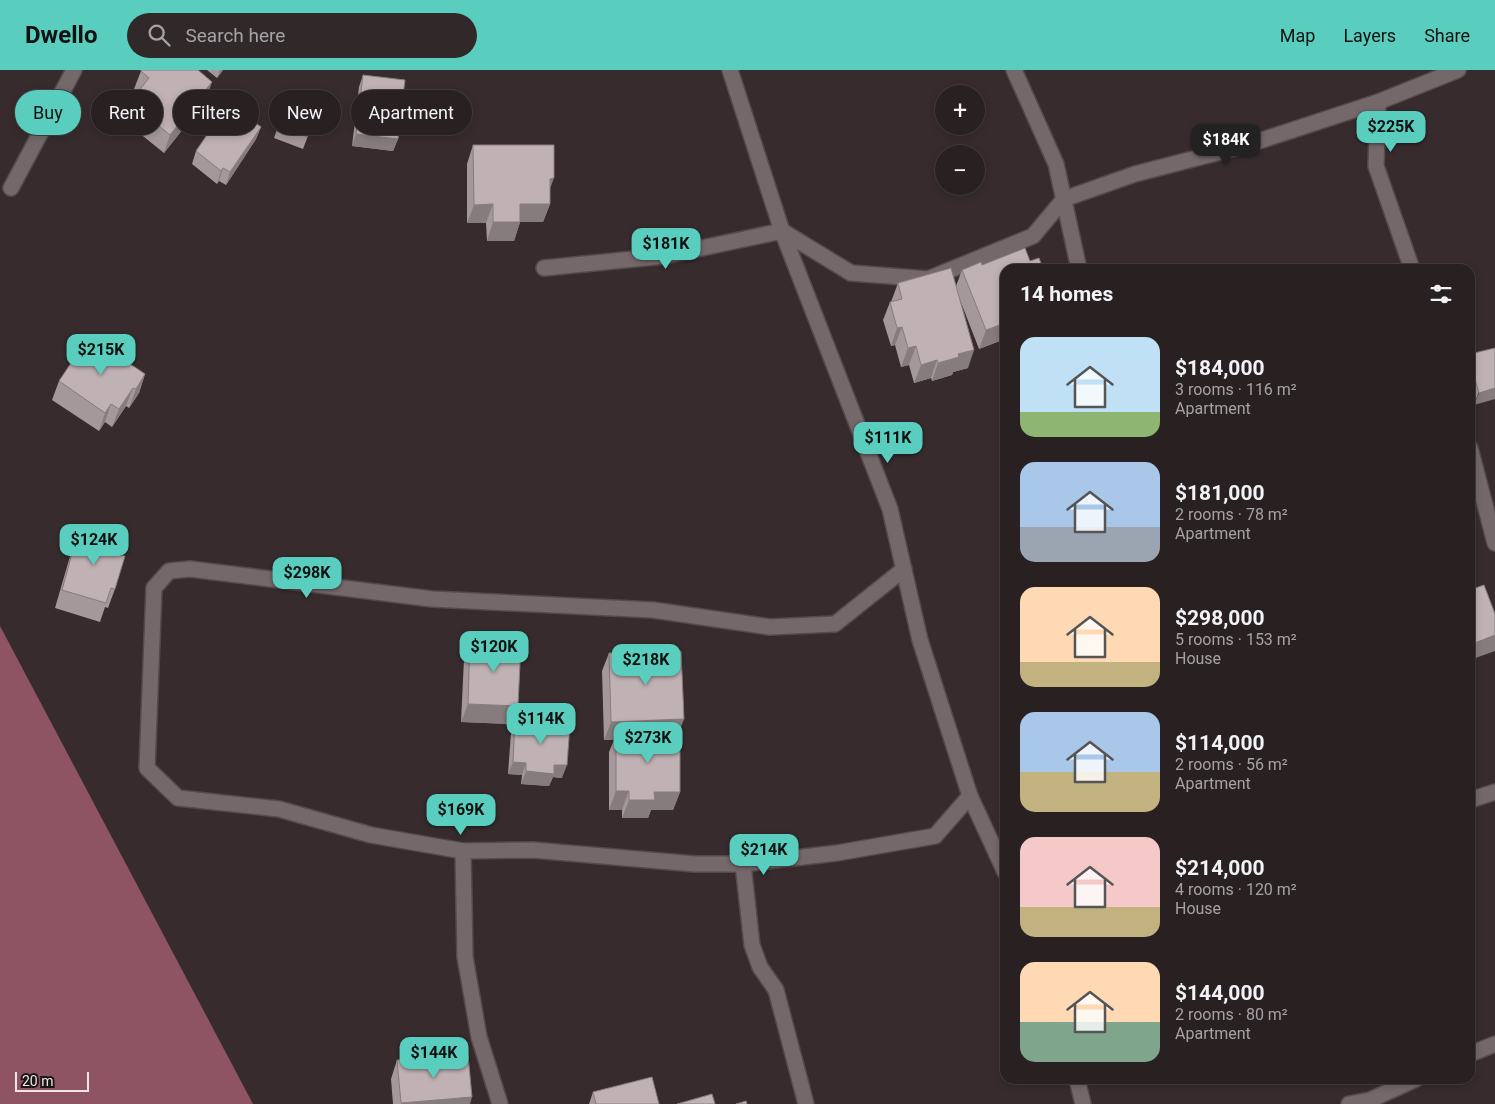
<!DOCTYPE html>
<meta charset="utf-8">
<style>
:root{--surface:#292022;--page:#31282a;--text:#f1f3f6;--muted:#a5a3a5;--line:#453e40;--accent:#59cebf}
body{margin:0;font-family:Roboto,sans-serif;background:var(--page);color:var(--text);height:100vh;display:flex;flex-direction:column;font-size:19px;white-space:nowrap}
*{box-sizing:border-box;margin:0}
p{font-size:16px;color:var(--muted)}
.icon{flex:none;width:28px;height:28px;fill:none;stroke:currentColor;stroke-width:2;stroke-linecap:round;stroke-linejoin:round}
.map{position:relative;flex:1;overflow:hidden}
.sheet{position:absolute;left:1000px;top:194px;width:475px;height:820px;display:flex;flex-direction:column;background:var(--surface);border-radius:15px;box-shadow:0 2px 8px #0003,0 0 0 1px var(--line)}
.sheet>*{flex:none}
.guide{position:absolute;left:15px;top:20px;width:475px;height:45px;display:flex;gap:10px}
.controls{position:absolute;left:935px;top:15px;display:grid;gap:10px}
.controls a{display:grid;place-items:center;width:50px;height:50px;border-radius:50%;background:var(--surface);box-shadow:0 2px 8px #0003,0 0 0 1px var(--line);font-size:25px}
.scale{position:absolute;left:15px;bottom:12px;width:74px;box-sizing:border-box;padding-left:5px;border:2px solid #ede5e7;border-top:0;font-size:14px;line-height:18px;white-space:nowrap;color:#ede5e7;-webkit-text-stroke:4px #1b1516;paint-order:stroke}
.price{position:absolute;translate:-50% -42px;padding:0 11px;border-radius:10px;background:var(--accent);color:#111;font-size:16px;line-height:32px;filter:drop-shadow(0 1px 2px #0008)}
.price::after{content:'';position:absolute;left:50%;top:30px;width:15px;height:11px;margin-left:-8px;background:inherit;clip-path:polygon(0 0,100% 0,50% 100%)}
.price.selected{background:#222;color:#fff}
ul{padding:0;list-style:none}
li{display:flex;align-items:center;gap:15px;height:125px;padding:0 20px}
li span{display:grid;place-items:center;flex:none;width:140px;height:100px;border-radius:15px;color:#555}
li>.icon{margin-inline-start:auto}
span .icon{width:60px;height:60px;fill:#fffc;stroke-width:1}
li b{font-size:21px}
h2{display:flex;justify-content:space-between;align-items:center;height:60px;padding:0 20px;font-size:21px}
.chip{padding:0 18px;border-radius:22px;background:var(--surface);box-shadow:0 2px 8px #0003,0 0 0 1px var(--line);font-size:18px;line-height:45px}
.chip.selected{background:var(--accent);color:#111}
header{display:flex;align-items:center;gap:30px;box-sizing:border-box;height:70px;padding:0 25px;background:var(--accent);color:#111}
header strong{font-size:24px}
nav{display:flex;gap:28px;margin-inline-start:auto;font-size:18px}
.search{width:350px;height:45px;background:var(--page);display:flex;align-items:center;gap:12px;box-sizing:border-box;padding:0 18px;border-radius:28px;color:var(--muted);font-size:19px}
.map>svg:first-child{display:block}
</style>
<header>
<strong>Dwello</strong>
<div class="search"><svg class="icon" aria-label="search" viewBox="0 0 24 24"><circle cx="10" cy="10" r="6"/><path d="M15 15l6 6"/></svg>Search here</div>
<nav><a>Map</a><a>Layers</a><a>Share</a></nav>
</header>
<div class="map">
<svg width="1495" height="1034" viewBox="0 0 1495 1034">
<rect width="100%" height="100%" fill="#372b2e"/>
<!-- forest -->
<polygon fill="#8f5463" points="0,556 253,1034 0,1034"/>
<g fill="none" stroke-linecap="round" stroke-linejoin="round">
<!-- minor casing -->
<g stroke="#544a4c" stroke-width="18">
<g id="minor">
<polyline points="730,0 782,161 890,439 920,570 970,726 1005,802"/>
<polyline points="1014,0 1056,94 1079,199"/>
<polyline points="11,118 74,0"/>
<polyline points="544,198 664,186 782,161 851,203 928,209 1033,166 1064,129 1135,104 1247,75 1378,32"/>
<polyline points="1412,199 1376,96 1378,32 1458,0"/>
<polyline points="1470,378 1495,473"/>
<polyline points="1470,730 1495,722"/>
<polyline points="463,781 371,765 279,739 178,728 147,698 154,518 169,501 190,499 432,529 653,540 770,557 835,554 904,499"/>
<polyline points="1470,984 1495,974"/>
<polyline points="1077,1009 1083,1034"/>
<polyline points="500,1034 479,967 465,887 463,781 533,780 695,794 743,794"/>
<polyline points="806,1034 776,920 760,897 752,875 743,794 837,783 935,766 970,726"/>
<polyline points="1349,1034 1370,1030 1416,1009"/>
</g>
</g>
<!-- minor -->
<use href="#minor" stroke="#75686b" stroke-width="15"/>
</g>
<!-- wall -->
<g fill="#a4989b">
<polygon points="207,0 223,0 217,8"/>
<polygon points="141,1 206,30 164,83 123,50 130,32 138,22 134,19"/>
<polygon points="363,5 398,69 393,81 352,76 359,17"/>
<polygon points="286,34 316,45 303,79 274,68"/>
<polygon points="255,48 253,52 261,57 256,69 226,115 219,111 217,114 192,94 196,81"/>
<polygon points="473,75 550,121 550,134 543,152 520,152 514,171 487,171 486,153 467,153 467,94"/>
<polygon points="1030,191 1042,196 1041,199 1005,199 1005,269 979,279 960,230 968,298 953,302 952,305 932,311 931,308 914,313 909,295 901,297 895,275 891,276 883,250 890,232 891,232 898,213 956,216 962,200 982,195"/>
<polygon points="1495,278 1474,335 1470,321 1470,292"/>
<polygon points="145,304 139,323 129,338 126,336 112,357 105,352 99,361 52,330 59,311"/>
<polygon points="79,458 120,485 115,519 108,538 105,537 100,552 55,538 73,476"/>
<polygon points="470,571 511,654 461,652 464,589"/>
<polygon points="609,583 678,664 680,722 673,740 651,740 648,748 622,748 622,740 609,740 609,682 614,670 604,670 602,601"/>
<polygon points="515,650 562,708 553,707 549,716 521,714 522,705 508,704 511,663"/>
<polygon points="397,990 470,1034 393,1034 391,1009"/>
<polygon points="593,1022 659,1034 589,1034"/>
</g>
<!-- shaded-wall -->
<g fill="#867c7e">
<polygon points="220,0 223,0 217,8"/>
<polygon points="212,12 206,30 164,83 170,65"/>
<polygon points="261,57 256,69 226,115 230,102"/>
<polygon points="356,64 398,69 393,81 352,76"/>
<polygon points="223,98 219,111 217,114 221,101"/>
<polygon points="554,108 547,127 550,109"/>
<polygon points="493,134 486,153 467,153 474,135"/>
<polygon points="520,134 550,134 543,152 513,152"/>
<polygon points="493,152 520,152 514,171 487,171"/>
<polygon points="1005,253 1005,269 979,279 986,260"/>
<polygon points="902,257 895,275 891,276 897,258"/>
<polygon points="916,276 909,295 901,297 908,278"/>
<polygon points="974,280 968,298 953,302 952,305 932,311 938,293 958,284"/>
<polygon points="937,290 931,308 914,313 921,295"/>
<polygon points="145,304 139,323 129,338 136,319"/>
<polygon points="133,318 126,336 112,357 119,339"/>
<polygon points="1495,318 1495,329 1474,335 1479,323"/>
<polygon points="111,334 105,352 99,361 105,343"/>
<polygon points="1495,565 1495,581 1470,590 1470,575"/>
<polygon points="468,634 518,636 511,654 461,652"/>
<polygon points="684,649 677,668 643,664 643,658 640,669 616,664 614,670 604,670 611,652"/>
<polygon points="513,692 526,693 522,705 508,704"/>
<polygon points="554,695 567,695 562,708 553,707 549,716 521,714 526,701"/>
<polygon points="616,721 629,721 622,740 609,740"/>
<polygon points="654,722 680,722 673,740 651,740 648,748 622,748 629,730"/>
<polygon points="472,1027 470,1034 401,1034 401,1033"/>
</g>
<!-- building -->
<g fill="#bfb1b4" stroke="#867c7e">
<polygon points="141,0 198,0 212,12 170,65 130,32 149,8 141,1"/>
<polygon points="363,5 405,10 398,69 356,64"/>
<polygon points="230,31 255,48 253,51 261,57 230,102 223,98 221,101 196,81"/>
<polygon points="286,34 316,45 307,67 278,56"/>
<polygon points="473,75 554,75 554,108 550,109 550,134 520,134 520,152 493,152 493,134 474,135"/>
<polygon points="1025,178 1030,191 1039,188 1042,196 1035,199 1005,199 1005,253 986,260 962,200 981,192 982,195"/>
<polygon points="951,198 974,280 958,284 959,287 938,293 937,290 921,295 916,276 908,278 902,257 897,258 890,232 902,229 898,213"/>
<polygon points="89,266 145,304 136,319 133,318 119,339 111,334 105,343 59,311"/>
<polygon points="1495,278 1495,318 1479,323 1470,292 1470,284"/>
<polygon points="79,458 124,471 120,485 125,486 115,519 111,518 106,533 62,520"/>
<polygon points="1484,515 1495,544 1495,565 1470,575 1470,520"/>
<polygon points="470,571 521,573 518,636 468,634"/>
<polygon points="681,581 684,649 611,652 609,583"/>
<polygon points="515,650 570,654 567,695 554,695 554,704 526,701 526,693 513,692"/>
<polygon points="643,658 660,659 660,664 680,664 680,722 654,722 655,730 629,730 629,721 616,721 616,664 643,664"/>
<polygon points="468,985 472,1027 401,1033 397,990"/>
<polygon points="652,1007 659,1034 596,1034 593,1022"/>
<polygon points="712,1024 715,1034 677,1034"/>
<polygon points="746,1031 747,1034 736,1034"/>
</g>
</svg>
<div class="controls">
<a>+</a>
<a>−</a>
</div>
<div class="scale">20 m</div>
<b class="price" style="left:1391px;top:83px">$225K</b>
<b class="price selected" style="left:1226px;top:96px">$184K</b>
<b class="price" style="left:666px;top:200px">$181K</b>
<b class="price" style="left:101px;top:306px">$215K</b>
<b class="price" style="left:888px;top:394px">$111K</b>
<b class="price" style="left:94px;top:496px">$124K</b>
<b class="price" style="left:307px;top:529px">$298K</b>
<b class="price" style="left:494px;top:603px">$120K</b>
<b class="price" style="left:646px;top:616px">$218K</b>
<b class="price" style="left:541px;top:675px">$114K</b>
<b class="price" style="left:648px;top:694px">$273K</b>
<b class="price" style="left:461px;top:766px">$169K</b>
<b class="price" style="left:764px;top:806px">$214K</b>
<b class="price" style="left:434px;top:1009px">$144K</b>
<div class="guide">
<a class="chip selected">Buy</a>
<a class="chip">Rent</a>
<a class="chip">Filters</a>
<a class="chip">New</a>
<a class="chip">Apartment</a>
</div>
<section class="sheet">
<h2>14 homes<svg class="icon" aria-label="filters" viewBox="0 0 24 24"><path d="M4 7h16M4 17h16"/><circle cx="9" cy="7" r="2"/><circle cx="15" cy="17" r="2"/></svg></h2>
<ul>
<li><span style="background:linear-gradient(#bfe0f5 75%,#8fb573 0)"><svg class="icon" aria-label="home" viewBox="0 0 24 24"><path d="M3 11l9-7 9 7M6 9v11h12V9"/></svg></span><div><b>$184,000</b><p>3 rooms · 116 m²</p><p>Apartment</p></div></li>
<li><span style="background:linear-gradient(#a9c7e8 65%,#9aa5b1 0)"><svg class="icon" aria-label="home" viewBox="0 0 24 24"><path d="M3 11l9-7 9 7M6 9v11h12V9"/></svg></span><div><b>$181,000</b><p>2 rooms · 78 m²</p><p>Apartment</p></div></li>
<li><span style="background:linear-gradient(#ffd9b3 75%,#c2b280 0)"><svg class="icon" aria-label="home" viewBox="0 0 24 24"><path d="M3 11l9-7 9 7M6 9v11h12V9"/></svg></span><div><b>$298,000</b><p>5 rooms · 153 m²</p><p>House</p></div></li>
<li><span style="background:linear-gradient(#a9c7e8 60%,#c2b280 0)"><svg class="icon" aria-label="home" viewBox="0 0 24 24"><path d="M3 11l9-7 9 7M6 9v11h12V9"/></svg></span><div><b>$114,000</b><p>2 rooms · 56 m²</p><p>Apartment</p></div></li>
<li><span style="background:linear-gradient(#f6c9c9 70%,#c2b280 0)"><svg class="icon" aria-label="home" viewBox="0 0 24 24"><path d="M3 11l9-7 9 7M6 9v11h12V9"/></svg></span><div><b>$214,000</b><p>4 rooms · 120 m²</p><p>House</p></div></li>
<li><span style="background:linear-gradient(#ffd9b3 60%,#7fa58c 0)"><svg class="icon" aria-label="home" viewBox="0 0 24 24"><path d="M3 11l9-7 9 7M6 9v11h12V9"/></svg></span><div><b>$144,000</b><p>2 rooms · 80 m²</p><p>Apartment</p></div></li>
</ul>
</section>
</div>
